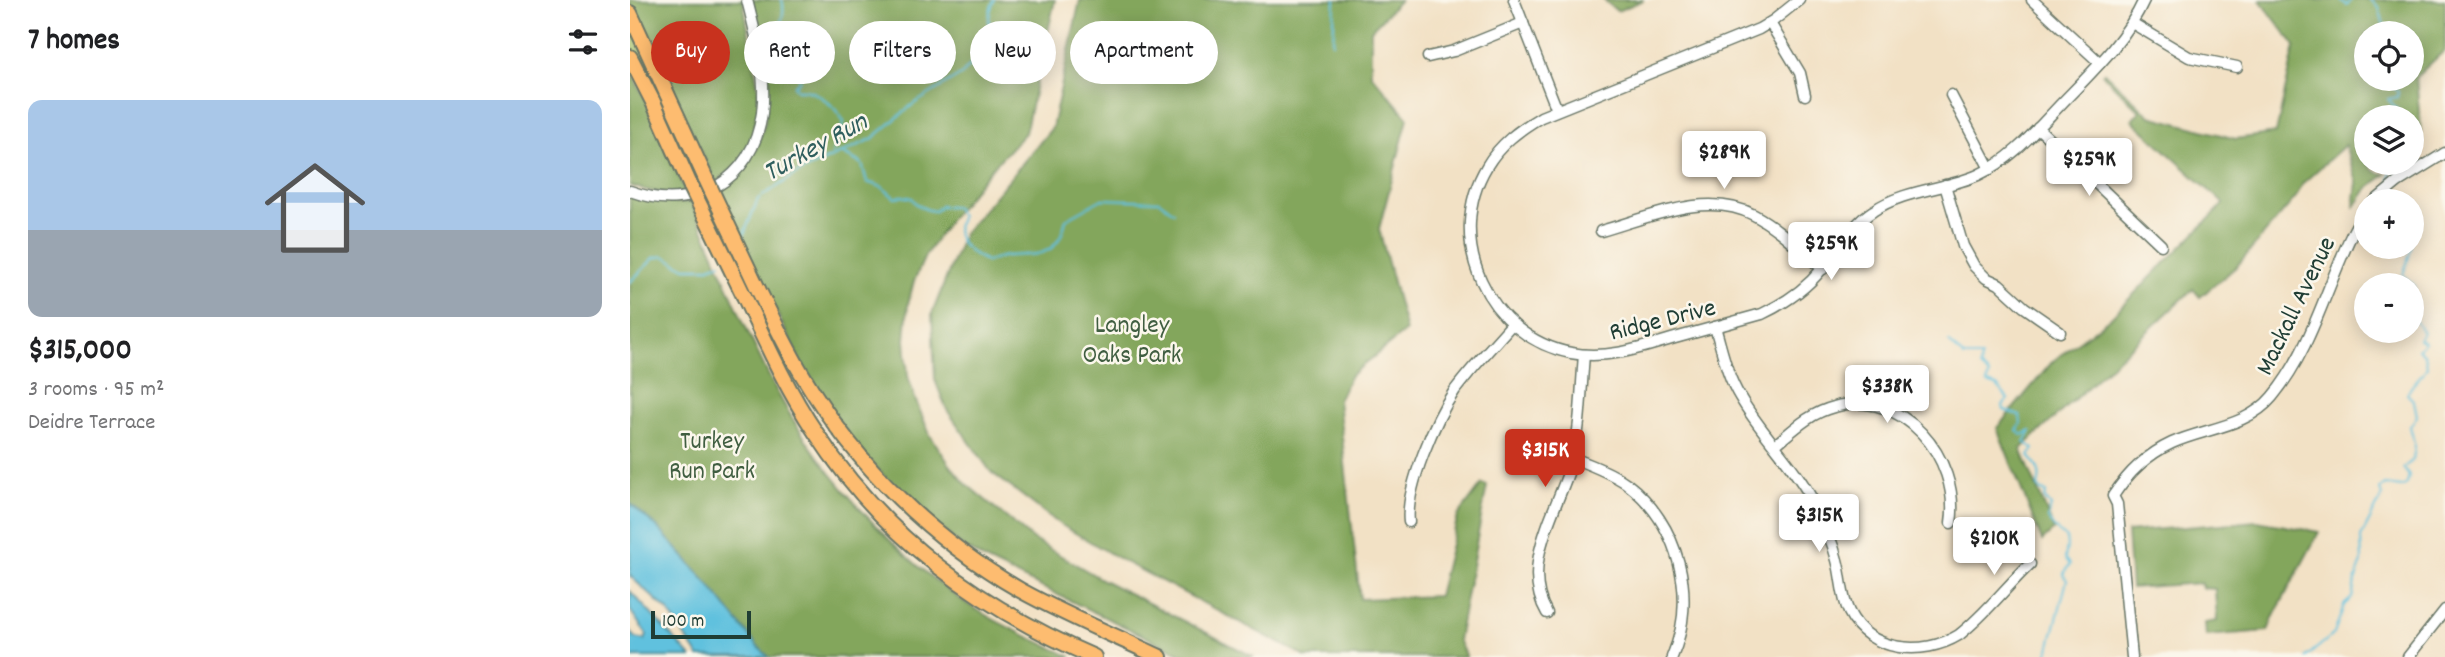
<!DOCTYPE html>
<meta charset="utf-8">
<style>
:root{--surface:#fff;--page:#f6f6f6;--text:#202124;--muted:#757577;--accent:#c8321e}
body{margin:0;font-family:Dekko,sans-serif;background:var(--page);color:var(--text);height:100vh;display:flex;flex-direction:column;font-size:26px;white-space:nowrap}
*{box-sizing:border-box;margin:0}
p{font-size:23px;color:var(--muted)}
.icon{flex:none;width:38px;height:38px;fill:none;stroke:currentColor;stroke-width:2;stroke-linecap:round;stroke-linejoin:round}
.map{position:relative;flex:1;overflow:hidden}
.sheet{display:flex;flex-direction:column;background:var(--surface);width:630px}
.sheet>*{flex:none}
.top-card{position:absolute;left:21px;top:21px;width:665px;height:63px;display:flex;gap:14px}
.fabs{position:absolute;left:1724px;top:21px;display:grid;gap:14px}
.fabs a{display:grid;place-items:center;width:70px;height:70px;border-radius:50%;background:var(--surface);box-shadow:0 4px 18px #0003;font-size:35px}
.scale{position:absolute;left:21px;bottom:18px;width:100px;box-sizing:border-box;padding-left:7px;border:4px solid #1f3d34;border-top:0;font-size:19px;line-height:24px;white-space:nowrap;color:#1f3d34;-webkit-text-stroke:5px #fbf7ec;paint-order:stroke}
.price{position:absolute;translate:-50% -60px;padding:0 16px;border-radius:7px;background:#fff;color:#222;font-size:23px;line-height:46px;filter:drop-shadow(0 2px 4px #0008)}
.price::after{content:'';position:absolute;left:50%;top:42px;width:21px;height:16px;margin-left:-10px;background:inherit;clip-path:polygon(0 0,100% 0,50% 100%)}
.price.current{background:var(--accent);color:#fff}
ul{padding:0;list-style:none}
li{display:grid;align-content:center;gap:14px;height:371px;padding:0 28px}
li span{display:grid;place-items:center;height:217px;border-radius:14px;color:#555}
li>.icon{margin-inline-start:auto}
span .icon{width:126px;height:126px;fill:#fffc;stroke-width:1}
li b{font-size:30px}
h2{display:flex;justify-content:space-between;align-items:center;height:84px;padding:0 28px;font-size:30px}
.tag{padding:0 24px;border-radius:32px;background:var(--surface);box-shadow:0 4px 18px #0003;font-size:24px;line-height:63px}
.tag.current{background:var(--accent);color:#fff}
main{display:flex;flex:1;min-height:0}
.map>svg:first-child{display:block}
</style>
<main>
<section class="sheet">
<h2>7 homes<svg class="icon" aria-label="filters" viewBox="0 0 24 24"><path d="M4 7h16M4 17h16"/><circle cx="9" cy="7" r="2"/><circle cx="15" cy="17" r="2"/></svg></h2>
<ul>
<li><span style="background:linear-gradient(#a9c7e8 60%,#9aa5b1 0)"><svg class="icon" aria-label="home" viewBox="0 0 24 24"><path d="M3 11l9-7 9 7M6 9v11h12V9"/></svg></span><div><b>$315,000</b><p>3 rooms · 95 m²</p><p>Deidre Terrace</p></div></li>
</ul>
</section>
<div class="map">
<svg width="1815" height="657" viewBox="0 0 1815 657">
<rect width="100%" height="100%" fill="#fbf7ec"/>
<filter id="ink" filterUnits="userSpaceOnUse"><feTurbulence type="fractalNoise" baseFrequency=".0143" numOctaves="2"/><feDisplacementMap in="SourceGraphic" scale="14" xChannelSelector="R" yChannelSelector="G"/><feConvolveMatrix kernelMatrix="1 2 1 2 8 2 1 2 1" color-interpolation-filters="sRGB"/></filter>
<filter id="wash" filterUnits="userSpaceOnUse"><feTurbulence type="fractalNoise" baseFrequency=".00686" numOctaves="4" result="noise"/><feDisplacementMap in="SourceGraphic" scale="28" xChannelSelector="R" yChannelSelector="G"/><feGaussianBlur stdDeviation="1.57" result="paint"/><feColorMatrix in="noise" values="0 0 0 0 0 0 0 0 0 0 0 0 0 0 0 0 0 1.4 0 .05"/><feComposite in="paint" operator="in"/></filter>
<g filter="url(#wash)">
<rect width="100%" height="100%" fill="#f2e1c5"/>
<!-- green -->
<polygon fill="#a4c068" stroke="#627e4e" stroke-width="2" points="0,22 73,179 66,183 0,50"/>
<!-- forest -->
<g fill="#83a65c" stroke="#517248" stroke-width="2" fill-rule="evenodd">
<polygon points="0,0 113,0 128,87 129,108 119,144 108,164 86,183 0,4"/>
<polygon points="122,0 425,0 395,133 361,169 320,219 295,256 284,281 278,304 275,340 278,376 285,399 300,435 320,465 335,483 402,539 473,580 624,657 558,657 357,561 329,544 280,503 227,448 172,365 88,191 112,170 127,147 135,122 138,92"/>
<polygon points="450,0 770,0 741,30 741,74 778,118 749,229 776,331 721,375 708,400 730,599 808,596 828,516 852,484 857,486 828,640 836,657 676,657 493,561 428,523 361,472 317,410 305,380 302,314 334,233 422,128"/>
<polygon points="974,0 1014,0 987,11"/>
<path d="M 1630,0 L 1815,0 L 1815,50 L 1786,77 L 1792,145 L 1782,151 L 1782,117 L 1736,117 L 1736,140 L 1728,133 C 1734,150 1735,174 1756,174 L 1738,188 L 1724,208 L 1727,182 L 1715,145 L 1673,183 L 1666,197 L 1607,266 L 1570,297 L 1563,289 L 1391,449 L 1424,530 L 1412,541 L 1367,428 L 1423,361 L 1480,318 L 1594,204 L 1502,120 L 1510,111 L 1472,74 L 1474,72 L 1520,116 L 1606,139 L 1646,133 L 1665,46 ZM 1736,33 L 1782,33 L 1782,79 L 1736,79 Z"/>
<path d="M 0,70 L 21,110 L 56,193 C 35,195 20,191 0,186 Z"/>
<path d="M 0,195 C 21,202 39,204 61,202 C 88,261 112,324 142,382 C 184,465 257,548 333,601 C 367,624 405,640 442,657 L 139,657 L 128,647 L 74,579 L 28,528 L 0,503 Z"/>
<polygon points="1627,521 1689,532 1643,618 1638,631 1576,636 1575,623 1587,621 1585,589 1572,588 1571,583 1501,588 1497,532"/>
</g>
<!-- water -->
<g fill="#60c1de" stroke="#407f89" stroke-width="2">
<polygon points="0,503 28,528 74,579 128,647 139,657 69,657 38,611 0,576"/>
<polygon points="0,591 61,657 0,657 0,631 6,638 15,640 17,635 0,610"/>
</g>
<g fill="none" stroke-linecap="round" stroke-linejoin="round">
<!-- stream -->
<g stroke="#60c1de" stroke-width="2">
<path d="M 152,0 C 156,12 150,21 149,34 C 148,50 162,66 170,80 L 164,86 L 168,90 C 186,88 206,107 214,122 L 202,154"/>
<polyline points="1710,0 1717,5 1721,0"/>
<polyline points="1740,0 1749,7 1756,33"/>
<polyline points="703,43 705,0"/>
<polyline points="1760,79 1760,84 1768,92 1767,97 1758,99 1767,109 1765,117"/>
<path d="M 212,153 L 232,164 L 237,182 L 252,187 L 265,198 L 272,196 L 282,198 C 287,207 295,210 305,211 L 310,206 L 325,207 L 331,216 C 319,239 338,252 357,262 C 389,245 425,273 436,219 L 472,199 L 529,201 L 544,212"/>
<polyline points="1760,181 1762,165 1761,163"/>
<polyline points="1764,193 1766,201"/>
<path d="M 112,239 L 128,199 L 171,171 L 242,139 L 282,105 L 332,74 L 348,57 L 364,47 L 367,41 C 357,27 357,16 364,0"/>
<path d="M 1782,241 C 1782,253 1776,263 1773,275 L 1784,285 L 1785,294 L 1782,297"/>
<polyline points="0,282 24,258 34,256 55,268 76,268 91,263"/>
<path d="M 1319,342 L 1334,357 L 1351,357 L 1350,367 L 1359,375 L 1357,383 L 1367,386 L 1378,399 L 1373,405 L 1374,410 L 1390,416 L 1391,424 L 1387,431 L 1392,435 L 1401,431 L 1395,442 L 1404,449 L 1399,456 C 1408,467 1412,472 1408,486 L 1411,491 L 1416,492 L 1415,499 L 1421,506 L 1418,519 L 1429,533 L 1436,537 L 1437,546 L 1435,558 L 1440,564 L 1433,575 L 1437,580 L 1417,657"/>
<path d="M 1676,657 L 1704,634 L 1714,605 L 1722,598 L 1725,581 L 1732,562 L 1731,537 L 1752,496 L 1750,489 L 1755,485 L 1772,487 L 1777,484 L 1779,476 L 1773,468 L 1783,460 L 1785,447 L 1780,426 L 1787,416 L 1784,401 L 1777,394 C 1782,383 1791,377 1797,367 L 1795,355 L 1788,349 L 1795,342 L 1789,339 L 1793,333 L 1785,320 L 1782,319"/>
</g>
</g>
</g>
<g filter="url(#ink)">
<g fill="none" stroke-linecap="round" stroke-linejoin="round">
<!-- minor casing -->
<g stroke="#697667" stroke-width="13">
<g id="minor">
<polyline points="884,0 927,110"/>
<path d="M 1169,0 L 1144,20 L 1129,29 L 911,117 C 889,130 870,144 857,166 C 813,239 858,337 941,353 C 976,360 1011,348 1045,338 C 1074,330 1103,322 1132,314 C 1155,303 1175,290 1191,270 C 1209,250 1220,226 1243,211 C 1275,189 1314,190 1348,175 C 1383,159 1406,130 1432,103 C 1462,72 1496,40 1514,0"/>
<polyline points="1402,0 1470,63"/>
<polyline points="1140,23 1170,73 1175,95"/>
<polyline points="1502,23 1559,57 1607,67"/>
<polyline points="798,57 824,51 893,23"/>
<polyline points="1321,95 1360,169"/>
<polyline points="1408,128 1531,245"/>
<polyline points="1315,185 1333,246 1344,266 1356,278 1369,284 1394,307 1430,332"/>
<path d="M 0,191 C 63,214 123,182 132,113 C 137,77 126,35 117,0"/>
<polyline points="1745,201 1768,182 1815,153"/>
<path d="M 971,231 C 1018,218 1077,190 1124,215 C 1149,228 1171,251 1193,269"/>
<path d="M 1085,327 C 1092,350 1097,376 1110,397 C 1131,434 1163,463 1183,501 C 1193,520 1202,540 1207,560 C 1212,577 1211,596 1219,612 C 1239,652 1293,657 1329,635 C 1355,615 1376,587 1400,564"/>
<path d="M 1145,445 C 1163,430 1180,413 1204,407 C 1272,387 1331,458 1321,523"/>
<path d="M 943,458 C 961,465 980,472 996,483 C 1049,523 1068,597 1042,657"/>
<path d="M 779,522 C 775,488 806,418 825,390 C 842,367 863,346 882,324"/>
<path d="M 917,613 C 888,564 930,506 943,458 C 951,425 951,389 954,355"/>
<path d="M 1502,657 L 1487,504 L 1483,496 C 1498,473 1516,455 1542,443 C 1575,428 1617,427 1642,397 C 1673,360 1689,312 1707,268 C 1715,249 1723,228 1736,211"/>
<polyline points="1778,657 1815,610"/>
</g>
</g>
<!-- highway casing -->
<g stroke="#697667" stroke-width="18">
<g id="highway">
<polyline points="0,13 76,179"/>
<polyline points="0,57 23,102 61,187"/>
<path d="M 128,289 C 143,319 157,350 175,379 C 227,466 302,539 390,590 C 435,615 483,635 530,657"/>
<path d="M 114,296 C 136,343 157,390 186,433 C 255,539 349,607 464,657"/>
</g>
</g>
<!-- minor -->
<use href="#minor" stroke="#fff" stroke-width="10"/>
<!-- highway -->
<use href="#highway" stroke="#fdbc6f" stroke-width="14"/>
<!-- highway-bridge casing -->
<g stroke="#697667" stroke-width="18" stroke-linecap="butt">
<g id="highway-bridge">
<polyline points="76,179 128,289"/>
<polyline points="61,187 114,296"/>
</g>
</g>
<!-- highway-bridge -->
<use href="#highway-bridge" stroke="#fdbc6f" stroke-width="14"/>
</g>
</g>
<g text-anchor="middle" stroke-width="5" stroke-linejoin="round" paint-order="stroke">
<!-- street labels -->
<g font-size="26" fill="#1f3d34" stroke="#fbf7ec">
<text transform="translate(1664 305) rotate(-64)" y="9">Mackall Avenue</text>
<text transform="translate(1032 318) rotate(-14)" y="9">Ridge Drive</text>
</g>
<!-- park labels -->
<g font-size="26" fill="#405e41" stroke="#fbf7ec">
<text x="502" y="332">Langley<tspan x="502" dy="30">Oaks Park</tspan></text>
<text x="82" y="448">Turkey<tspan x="82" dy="30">Run Park</tspan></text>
</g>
<!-- water labels -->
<g font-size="28" font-style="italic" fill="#2f5e5e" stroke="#fbf7ec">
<text transform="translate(184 145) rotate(-29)" y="10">Turkey Run</text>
</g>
</g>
</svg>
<div class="fabs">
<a><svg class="icon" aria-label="locate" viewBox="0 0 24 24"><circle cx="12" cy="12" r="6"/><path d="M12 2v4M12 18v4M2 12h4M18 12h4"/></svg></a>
<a><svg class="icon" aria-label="layers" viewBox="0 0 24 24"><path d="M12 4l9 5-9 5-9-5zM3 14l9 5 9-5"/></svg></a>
<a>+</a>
<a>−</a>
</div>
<div class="scale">100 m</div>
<b class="price" style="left:1094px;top:191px">$289K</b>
<b class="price" style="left:1459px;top:198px">$259K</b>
<b class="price" style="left:1201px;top:282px">$259K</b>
<b class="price" style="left:1257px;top:425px">$338K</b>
<b class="price current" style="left:915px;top:489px">$315K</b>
<b class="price" style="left:1189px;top:554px">$315K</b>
<b class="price" style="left:1364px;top:577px">$210K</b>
<div class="top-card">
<a class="tag current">Buy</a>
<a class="tag">Rent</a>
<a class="tag">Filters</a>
<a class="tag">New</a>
<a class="tag">Apartment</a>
</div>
</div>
</main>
